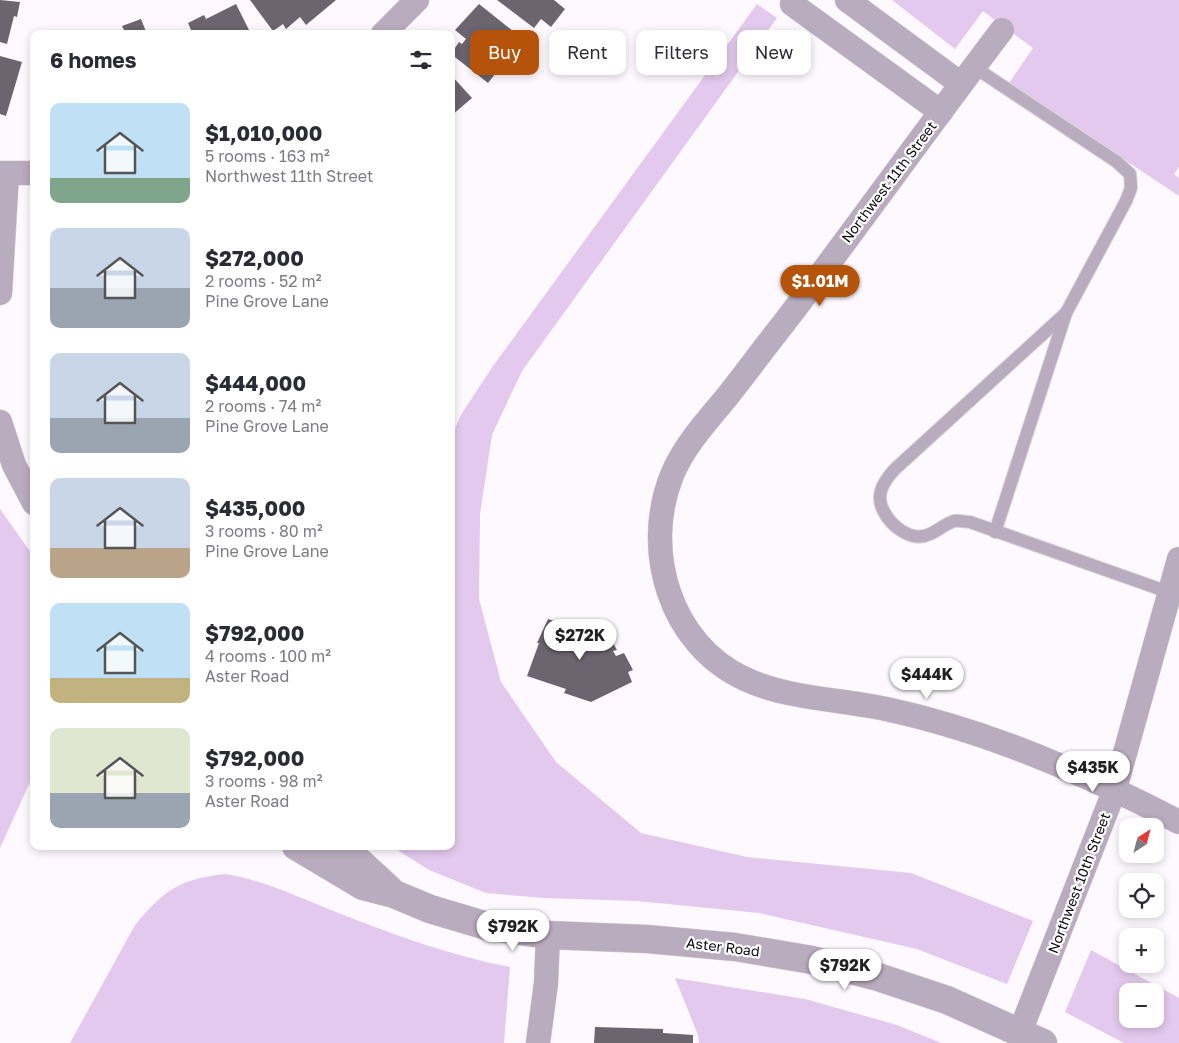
<!DOCTYPE html>
<meta charset="utf-8">
<style>
:root{--surface:#fff;--page:#f2f2f3;--text:#2b2b33;--muted:#7c7c81;--accent:#b45309}
body{margin:0;font-family:"Golos Text",sans-serif;background:var(--page);color:var(--text);height:100vh;display:flex;flex-direction:column;font-size:19px;white-space:nowrap}
*{box-sizing:border-box;margin:0}
p{font-size:16px;color:var(--muted)}
.icon{flex:none;width:28px;height:28px;fill:none;stroke:currentColor;stroke-width:2;stroke-linecap:round;stroke-linejoin:round}
.map{position:relative;flex:1;overflow:hidden}
.panel{position:absolute;left:30px;top:30px;width:425px;height:820px;display:flex;flex-direction:column;background:var(--surface);border-radius:10px;box-shadow:0 2px 8px #0003}
.panel>*{flex:none}
.top-card{position:absolute;left:470px;top:30px;width:475px;height:45px;display:flex;gap:10px}
.needle{width:32px;rotate:36deg}
.buttons{position:absolute;left:1119px;top:818px;display:grid;gap:10px}
.buttons a{display:grid;place-items:center;width:45px;height:45px;border-radius:10px;background:var(--surface);box-shadow:0 2px 8px #0003;font-size:25px}
.price{position:absolute;translate:-50% -42px;padding:0 11px;border-radius:18px;background:#fff;color:#222;font-size:16px;line-height:32px;filter:drop-shadow(0 1px 2px #0008)}
.price::after{content:'';position:absolute;left:50%;top:30px;width:15px;height:11px;margin-left:-8px;background:inherit;clip-path:polygon(0 0,100% 0,50% 100%)}
.price.current{background:var(--accent);color:#fff}
ul{padding:0;list-style:none}
li{display:flex;align-items:center;gap:15px;height:125px;padding:0 20px}
li span{display:grid;place-items:center;flex:none;width:140px;height:100px;border-radius:10px;color:#555}
li>.icon{margin-inline-start:auto}
span .icon{width:60px;height:60px;fill:#fffc;stroke-width:1}
li b{font-size:21px}
h2{display:flex;justify-content:space-between;align-items:center;height:60px;padding:0 20px;font-size:21px}
.tag{padding:0 18px;border-radius:10px;background:var(--surface);box-shadow:0 2px 8px #0003;font-size:18px;line-height:45px}
.tag.current{background:var(--accent);color:#fff}
.map>svg:first-child{display:block}
</style>
<div class="map">
<svg width="1179" height="1043" viewBox="0 0 1179 1043">
<rect width="100%" height="100%" fill="#fdf9fe"/>
<!-- green -->
<g fill="#e3c9ed" fill-rule="evenodd">
<polygon points="892,0 1179,0 1179,167 1174,174 1179,178 1179,196 1009,83 1033,48 983,11 955,49"/>
<polygon points="757,4 777,18 522,371 492,435 480,514 479,599 501,682 556,762 641,833 747,857 911,873 1033,921 1007,984 917,949 759,913 637,901 543,898 486,893 429,870 391,846 451,846 451,437 462,413 493,366"/>
<polygon points="0,509 34,557 34,773 0,848"/>
<path d="M 225,874 C 264,880 300,898 336,912 C 392,934 451,956 510,967 L 504,1043 L 70,1043 L 135,925 C 164,890 180,879 225,874 Z"/>
<path d="M 1091,950 L 1179,998 L 1179,1043 L 1124,1043 L 1065,1012 ZM 1155,991 L 1155,1019 L 1128,1019 L 1128,991 Z"/>
<polygon points="675,978 805,999 897,1025 941,1043 699,1043 698,1035"/>
</g>
<!-- building -->
<g fill="#6c646e">
<polygon points="0,0 20,2 17,17 14,16 7,44 0,42"/>
<polygon points="250,0 336,0 306,25 300,17 286,29 283,24 273,31"/>
<polygon points="497,0 554,0 565,9 551,27 541,19 534,28"/>
<polygon points="236,4 251,34 184,34 191,30 188,23 204,15 206,19"/>
<polygon points="479,4 523,39 488,83 451,54 459,42 462,44 466,39 455,30"/>
<polygon points="141,19 147,34 114,34 124,30 122,26"/>
<polygon points="0,56 22,62 6,116 0,114"/>
<polygon points="451,75 472,98 451,116"/>
<polygon points="548,619 584,630 601,622 617,650 613,651 616,656 624,653 633,670 628,672 632,682 591,702 564,693 566,689 527,676 539,643 537,643"/>
<polygon points="595,1027 663,1029 663,1033 693,1035 693,1043 594,1043"/>
</g>
<g fill="none" stroke-linecap="round" stroke-linejoin="round">
<!-- service casing -->
<g stroke="#d7d3d8" stroke-width="14">
<g id="service">
<polyline points="974,67 1117,162 1130,174 1131,188 1126,201 1066,313 995,532"/>
<path d="M 1066,313 L 895,469 C 884,481 875,494 883,510 C 891,526 911,543 930,534 C 938,531 946,523 954,521 C 959,520 965,522 970,522 L 1171,593"/>
</g>
</g>
<!-- minor casing -->
<g stroke="#d7d3d8" stroke-width="25">
<g id="minor">
<polyline points="847,0 961,84"/>
<polyline points="792,4 941,112"/>
<path d="M 1002,30 C 928,127 858,226 784,323 C 764,348 746,373 726,398 C 706,422 684,446 672,475 C 642,549 669,644 745,679 C 788,699 840,699 886,709 C 989,731 1086,774 1179,822"/>
<polyline points="383,34 417,0"/>
<polyline points="0,173 34,173"/>
<polyline points="0,293 7,174"/>
<polyline points="0,422 14,465 34,503"/>
<polyline points="1020,1032 1115,789 1179,559"/>
<polyline points="538,1043 546,983 548,935"/>
</g>
</g>
<!-- tertiary casing -->
<g stroke="#d7d3d8" stroke-width="29">
<g id="tertiary">
<polyline points="296,846 363,886 394,894 430,909 487,926 548,935 647,939 735,947 812,960 878,977 947,1000 1043,1043"/>
<polyline points="342,846 389,889"/>
</g>
</g>
<!-- service -->
<use href="#service" stroke="#baacbf" stroke-width="12"/>
<!-- minor -->
<use href="#minor" stroke="#baacbf" stroke-width="24"/>
<!-- tertiary -->
<use href="#tertiary" stroke="#baacbf" stroke-width="28"/>
</g>
<g text-anchor="middle" stroke-width="4.5" stroke-linejoin="round" paint-order="stroke">
<!-- street labels -->
<g font-size="14" fill="#0d0a0e" stroke="#fff">
<text transform="translate(889 182) rotate(-53)" y="5">Northwest 11th Street</text>
<text transform="translate(1079 883) rotate(-69)" y="5">Northwest 10th Street</text>
<text transform="translate(723 947) rotate(7)" y="5">Aster Road</text>
</g>
</g>
</svg>
<div class="buttons">
<a><svg class="needle" viewBox="-14 -14 28 28"><path d="M0-13l5 13h-10z" fill="#e53935"/><path d="M0 13l5-13h-10z" fill="#7c7c81"/></svg></a>
<a><svg class="icon" aria-label="locate" viewBox="0 0 24 24"><circle cx="12" cy="12" r="6"/><path d="M12 2v4M12 18v4M2 12h4M18 12h4"/></svg></a>
<a>+</a>
<a>−</a>
</div>
<b class="price current" style="left:820px;top:307px">$1.01M</b>
<b class="price" style="left:580px;top:661px">$272K</b>
<b class="price" style="left:927px;top:700px">$444K</b>
<b class="price" style="left:1093px;top:793px">$435K</b>
<b class="price" style="left:513px;top:952px">$792K</b>
<b class="price" style="left:845px;top:991px">$792K</b>
<div class="top-card">
<a class="tag current">Buy</a>
<a class="tag">Rent</a>
<a class="tag">Filters</a>
<a class="tag">New</a>
</div>
<section class="panel">
<h2>6 homes<svg class="icon" aria-label="filters" viewBox="0 0 24 24"><path d="M4 7h16M4 17h16"/><circle cx="9" cy="7" r="2"/><circle cx="15" cy="17" r="2"/></svg></h2>
<ul>
<li><span style="background:linear-gradient(#bfe0f5 75%,#7fa58c 0)"><svg class="icon" aria-label="home" viewBox="0 0 24 24"><path d="M3 11l9-7 9 7M6 9v11h12V9"/></svg></span><div><b>$1,010,000</b><p>5 rooms · 163 m²</p><p>Northwest 11th Street</p></div></li>
<li><span style="background:linear-gradient(#c9d6e8 60%,#9aa5b1 0)"><svg class="icon" aria-label="home" viewBox="0 0 24 24"><path d="M3 11l9-7 9 7M6 9v11h12V9"/></svg></span><div><b>$272,000</b><p>2 rooms · 52 m²</p><p>Pine Grove Lane</p></div></li>
<li><span style="background:linear-gradient(#c9d6e8 65%,#9aa5b1 0)"><svg class="icon" aria-label="home" viewBox="0 0 24 24"><path d="M3 11l9-7 9 7M6 9v11h12V9"/></svg></span><div><b>$444,000</b><p>2 rooms · 74 m²</p><p>Pine Grove Lane</p></div></li>
<li><span style="background:linear-gradient(#c9d6e8 70%,#b9a48a 0)"><svg class="icon" aria-label="home" viewBox="0 0 24 24"><path d="M3 11l9-7 9 7M6 9v11h12V9"/></svg></span><div><b>$435,000</b><p>3 rooms · 80 m²</p><p>Pine Grove Lane</p></div></li>
<li><span style="background:linear-gradient(#bfe0f5 75%,#c2b280 0)"><svg class="icon" aria-label="home" viewBox="0 0 24 24"><path d="M3 11l9-7 9 7M6 9v11h12V9"/></svg></span><div><b>$792,000</b><p>4 rooms · 100 m²</p><p>Aster Road</p></div></li>
<li><span style="background:linear-gradient(#dfe7d0 65%,#9aa5b1 0)"><svg class="icon" aria-label="home" viewBox="0 0 24 24"><path d="M3 11l9-7 9 7M6 9v11h12V9"/></svg></span><div><b>$792,000</b><p>3 rooms · 98 m²</p><p>Aster Road</p></div></li>
</ul>
</section>
</div>
